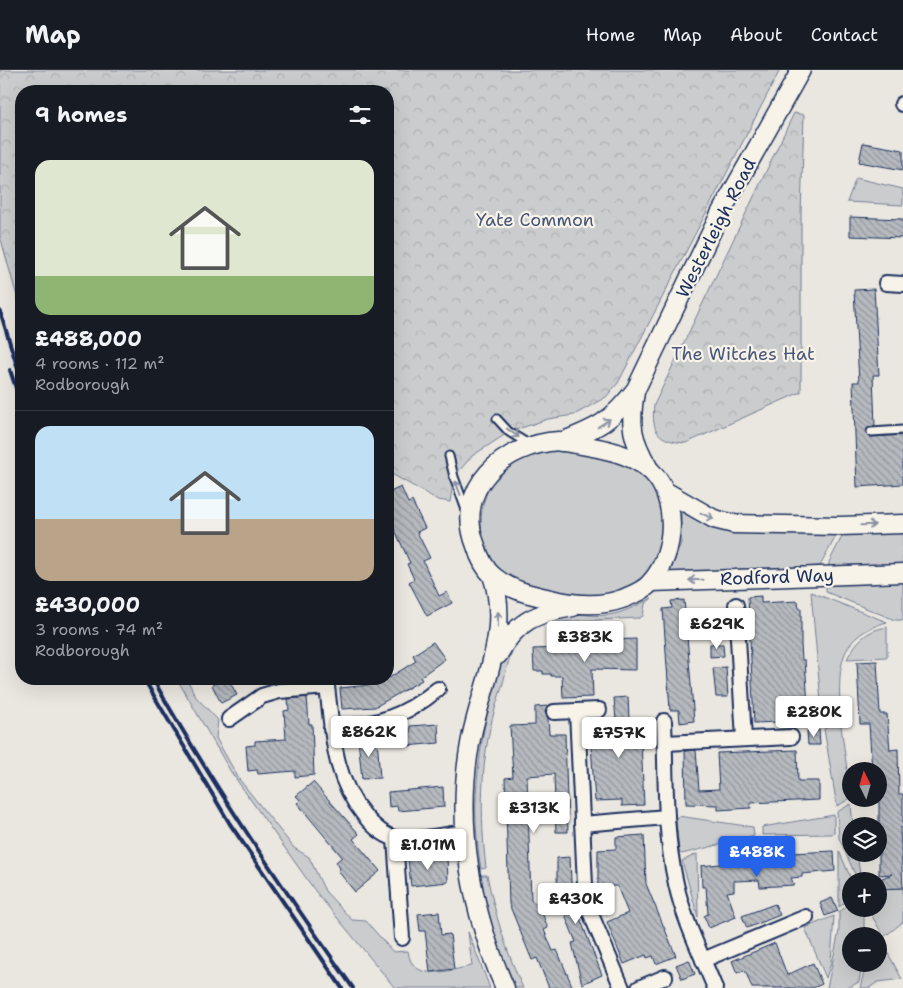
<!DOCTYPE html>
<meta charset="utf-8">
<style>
:root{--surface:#171b24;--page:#242831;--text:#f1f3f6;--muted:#9ea1a6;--line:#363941;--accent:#2563eb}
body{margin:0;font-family:"Shantell Sans",sans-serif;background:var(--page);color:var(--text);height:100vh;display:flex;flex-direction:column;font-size:19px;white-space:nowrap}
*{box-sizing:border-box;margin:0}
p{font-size:16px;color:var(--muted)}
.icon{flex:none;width:28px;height:28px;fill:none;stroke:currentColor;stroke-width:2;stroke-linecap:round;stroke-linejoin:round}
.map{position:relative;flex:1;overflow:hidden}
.drawer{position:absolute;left:15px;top:15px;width:379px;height:600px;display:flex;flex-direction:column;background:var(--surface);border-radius:20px;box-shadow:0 5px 20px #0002}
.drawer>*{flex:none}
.needle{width:32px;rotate:355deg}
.tools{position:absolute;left:842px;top:692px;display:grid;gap:10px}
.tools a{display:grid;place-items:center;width:45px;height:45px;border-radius:50%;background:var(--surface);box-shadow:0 5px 20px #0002;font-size:25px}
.price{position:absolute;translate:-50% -42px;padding:0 11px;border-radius:5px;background:#fff;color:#222;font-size:16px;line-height:32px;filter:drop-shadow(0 1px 2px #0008)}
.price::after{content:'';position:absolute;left:50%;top:30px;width:15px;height:11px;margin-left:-8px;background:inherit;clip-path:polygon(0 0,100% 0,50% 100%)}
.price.on{background:var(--accent);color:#fff}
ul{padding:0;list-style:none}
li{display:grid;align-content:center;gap:10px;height:265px;padding:0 20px}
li+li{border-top:1px solid var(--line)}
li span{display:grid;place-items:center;height:155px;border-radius:15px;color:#555}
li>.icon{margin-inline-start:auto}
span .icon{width:90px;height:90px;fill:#fffc;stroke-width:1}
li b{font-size:21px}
h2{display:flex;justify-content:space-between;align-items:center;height:60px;padding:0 20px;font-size:21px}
header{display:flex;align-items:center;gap:30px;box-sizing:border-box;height:70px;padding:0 25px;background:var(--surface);border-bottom:1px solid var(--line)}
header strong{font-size:24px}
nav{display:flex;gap:28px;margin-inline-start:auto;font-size:18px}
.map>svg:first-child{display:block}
</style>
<header>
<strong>Map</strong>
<nav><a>Home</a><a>Map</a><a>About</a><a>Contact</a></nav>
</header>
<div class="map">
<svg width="903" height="918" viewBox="0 0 903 918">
<defs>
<pattern id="forest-crowns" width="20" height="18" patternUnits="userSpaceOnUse" patternTransform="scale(1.25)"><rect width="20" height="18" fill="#cbcccd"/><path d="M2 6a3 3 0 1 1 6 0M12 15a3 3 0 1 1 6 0" fill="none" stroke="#aeb0b2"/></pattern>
<pattern id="building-back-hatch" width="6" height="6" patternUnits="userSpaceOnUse" patternTransform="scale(1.25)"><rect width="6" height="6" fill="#b6babf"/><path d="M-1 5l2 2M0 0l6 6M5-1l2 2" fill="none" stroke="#93989e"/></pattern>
</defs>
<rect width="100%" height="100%" fill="#eae7e0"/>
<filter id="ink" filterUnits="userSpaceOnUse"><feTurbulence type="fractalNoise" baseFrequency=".02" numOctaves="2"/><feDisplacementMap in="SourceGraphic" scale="10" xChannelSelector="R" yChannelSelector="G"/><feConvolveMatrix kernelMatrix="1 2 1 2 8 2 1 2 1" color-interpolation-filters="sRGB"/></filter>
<g filter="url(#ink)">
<!-- grass -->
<g fill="#cbcccd" stroke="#737e96">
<polygon points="856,108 903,119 903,135 847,132"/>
<path d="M 541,380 C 584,379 654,389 662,441 C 663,451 665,458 662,467 C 659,479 657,492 648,502 C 624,530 589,526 557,521 C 538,518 519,515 504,503 C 472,478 475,424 504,398 C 514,389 528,385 541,380 Z"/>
<polygon points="682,442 709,457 728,461 835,461 836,466 820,496 670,502 681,473 681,443"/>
<polygon points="903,459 903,494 829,496 829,492 845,461"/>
<polygon points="903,509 903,550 895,550 826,522 826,518 832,513"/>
<path d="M 811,522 L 887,552 C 836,567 839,598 840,643 L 823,654 Z"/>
<path d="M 652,528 L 645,534 L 643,546 L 639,548 L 537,553 C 513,563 509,591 503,613 C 501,622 497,630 495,639 C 480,690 480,746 486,798 L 481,799 C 477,775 475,751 476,727 C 478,685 493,572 531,550 C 558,535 586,550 614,544 C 627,541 640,534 652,528 Z"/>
<path d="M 887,557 L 887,587 L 847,589 C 856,571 867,560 887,557 Z"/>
<path d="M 177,609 L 187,609 L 196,627 L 218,650 L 216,668 L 239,709 L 294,778 L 309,787 L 325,821 L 352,850 L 366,851 L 393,882 L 408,881 C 412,914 449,900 472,896 L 468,862 L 490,918 L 395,918 L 316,822 L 231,702 Z"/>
<polygon points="840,649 851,728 837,736 824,659"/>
<polygon points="851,734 853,756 851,756 851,784 857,784 861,811 858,811 839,768 837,742"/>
<polygon points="834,745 834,762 832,764 762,765 762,757"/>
<polygon points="678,746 753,757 754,766 682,784 679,782 676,749"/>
<polygon points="839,781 852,811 851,828 839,837"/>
<polygon points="697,784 698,847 682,791"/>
<path d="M 481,805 L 487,805 C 495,844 506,881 523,918 L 515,918 C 499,882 487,845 481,805 Z"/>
<polygon points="903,818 903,852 884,867 868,839 879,839 879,819"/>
<polygon points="851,833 851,839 864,839 864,866 851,866 851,894 862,894 859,912 847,918 827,918 839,861 839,842"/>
<polygon points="834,846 831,892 826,908 805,858"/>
<polygon points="879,867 902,909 878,912 869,918 860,918 866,894 879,894"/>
</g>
<!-- forest -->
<g fill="url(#forest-crowns)" stroke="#737e96">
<polygon points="0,0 780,0 618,313 606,327 574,345 548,349 509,362 472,386 454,407 450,432 438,430 388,402 388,21 21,21 21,241 0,166"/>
<path d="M 794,43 L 804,45 L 801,144 L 801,322 L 686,373 C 658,371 651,362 654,335 Z"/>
</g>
<!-- building -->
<g fill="url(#building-back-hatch)" stroke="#1b2f5e">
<polygon points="863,73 903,80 903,100 859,92"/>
<polygon points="850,147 903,149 903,168 850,166"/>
<polygon points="874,219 879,305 873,305 875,356 868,358 866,363 871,367 903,365 903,414 857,417 853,312 859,312 854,220"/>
<polygon points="401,417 408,433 412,431 425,458 417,462 430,488 423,491 439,526 447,522 452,533 427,546 409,512 414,509 407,494 410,493 388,445 388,423"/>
<polygon points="761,526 761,533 798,531 799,538 801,538 801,575 802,590 805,590 809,651 754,653 748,527"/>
<polygon points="684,530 694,651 680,653 679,640 670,640 663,539 672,538 671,531"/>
<polygon points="636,569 636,600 592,599 593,627 563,628 562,606 551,606 551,604 543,604 543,601 534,601 533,579 584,577 584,571"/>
<polygon points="433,572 445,589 420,607 422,610 375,637 342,639 340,618 379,614 416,591 413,585"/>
<polygon points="710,574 723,574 724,586 710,587"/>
<polygon points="877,591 880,644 887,644 890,680 898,679 899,724 903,724 903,758 900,758 903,818 879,819 879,811 875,811 892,804 879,805 879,701 872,701 869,654 860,654 857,592"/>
<polygon points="726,597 728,627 716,627 713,598"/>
<polygon points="223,609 228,609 237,625 221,633 212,615"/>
<polygon points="307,627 309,654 312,654 314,705 295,707 295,701 258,704 257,700 248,701 246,676 255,675 255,671 286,669 284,641 289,640 288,629"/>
<polygon points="628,627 629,649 640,649 644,735 622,736 622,730 595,731 590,662 613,661 613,650 616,650 614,628"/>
<polygon points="548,636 545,642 548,648 549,664 565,664 568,762 556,762 554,704 527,706 531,830 539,835 548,858 544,860 553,881 557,880 573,918 549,918 537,888 532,890 509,834 505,708 513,707 510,656 535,655 535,637"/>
<polygon points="438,654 439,673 406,676 405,663 410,663 410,656"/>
<polygon points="819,660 820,675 808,675 807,661"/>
<polygon points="377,668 380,708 362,709 358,669"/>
<polygon points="696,680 699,720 719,719 717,683 797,680 798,711 819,711 819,730 750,733 751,738 718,740 718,735 686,734 685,681"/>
<polygon points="313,712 359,764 353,769 380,801 355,822 338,801 340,798 336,792 342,787 297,733 300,730 296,726"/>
<polygon points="443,717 444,737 398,741 397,736 389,737 388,722"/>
<polygon points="644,765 646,814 676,886 656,894 653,886 647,888 646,885 624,894 607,852 628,843 617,816 598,817 598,780 616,779 616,767"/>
<polygon points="834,781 835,801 802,804 802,807 791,808 794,815 760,817 759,810 734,811 734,821 727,822 736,847 709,858 704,846 708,844 706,817 702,817 701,796 769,789 769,784"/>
<polygon points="447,786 448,812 411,816 408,789"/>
<polygon points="570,787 571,812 575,830 573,830 602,905 582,914 572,873 576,872 567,850 557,810 557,788"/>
<polygon points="832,828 838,841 825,846 820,833"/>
<polygon points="775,834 780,845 747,858 742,846"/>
<polygon points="439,842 441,865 450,864 454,899 430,902 425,861 420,861 418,844"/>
<polygon points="775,873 787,905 813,893 822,914 813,918 752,918 745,900 737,903 732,891"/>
<polygon points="689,890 695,904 682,909 676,895"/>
</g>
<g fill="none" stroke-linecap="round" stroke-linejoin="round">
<!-- service casing -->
<g stroke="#1b2f5e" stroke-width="11">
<g id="service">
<polyline points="497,349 509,362 530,375"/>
<polyline points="871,362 903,360"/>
<polyline points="449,386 454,407 466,440"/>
</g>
</g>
<!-- minor casing -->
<g stroke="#1b2f5e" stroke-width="18">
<g id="minor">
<polyline points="902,34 903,34"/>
<polyline points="886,213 903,214"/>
<polyline points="736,535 744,669"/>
<polyline points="715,557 736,556"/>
<path d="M 326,609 C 333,658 331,705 364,745 C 372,755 385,767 398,769 C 416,772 446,764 466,762"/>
<polyline points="577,641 585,815 590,842 622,918"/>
<polyline points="554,642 599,640"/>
<polyline points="229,649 262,626 279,621 327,617"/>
<path d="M 664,651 C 666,705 664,761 676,814 C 684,850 701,884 715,918"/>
<path d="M 331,659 C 376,654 402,649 438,619"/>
<polyline points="665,673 791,667"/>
<polyline points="582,754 667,747"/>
<polyline points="395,769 402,868"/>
<polyline points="703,890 806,847"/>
<polyline points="639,918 665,907"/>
</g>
</g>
<!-- tertiary casing -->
<g stroke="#1b2f5e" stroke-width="21">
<g id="tertiary">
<path d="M 635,322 C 629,355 632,369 648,397"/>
<path d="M 559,371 C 589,377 626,379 651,401 C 679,428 676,484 651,512 C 644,521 632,525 622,529 C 600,537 577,535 555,530 C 532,525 511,521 493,506 C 484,498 479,486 476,476 C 453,418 504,374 559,371 Z"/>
<path d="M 561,372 C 598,358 612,351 636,319 L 721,142 L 801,0"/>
<polyline points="665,421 714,449 734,454 840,456 903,454"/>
<path d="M 492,505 C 512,564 480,617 470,674 C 455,756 472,843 505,918"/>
<polyline points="651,512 903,503"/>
<path d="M 498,585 C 516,551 536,543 573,537"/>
</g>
</g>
<!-- service -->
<use href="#service" stroke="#f7f3e8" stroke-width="7"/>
<!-- minor -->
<use href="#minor" stroke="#f7f3e8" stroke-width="14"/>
<!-- tertiary -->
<use href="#tertiary" stroke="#f7f3e8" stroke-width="18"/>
<!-- rail -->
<g stroke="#1b2f5e" stroke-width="4">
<polyline points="0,241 21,309"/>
<polyline points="10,300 21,333"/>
<polyline points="144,609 230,754 342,918"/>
<path d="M 153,609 C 213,716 282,817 353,918"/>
</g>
</g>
<!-- one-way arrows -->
<defs><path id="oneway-shaft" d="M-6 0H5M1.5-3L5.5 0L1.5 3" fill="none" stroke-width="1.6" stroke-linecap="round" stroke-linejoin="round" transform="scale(1.25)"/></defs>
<g stroke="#8991a3">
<use href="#oneway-shaft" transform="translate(604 353) rotate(-33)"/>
<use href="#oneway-shaft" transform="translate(513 363) rotate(36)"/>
<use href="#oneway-shaft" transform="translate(458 418) rotate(-110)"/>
<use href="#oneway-shaft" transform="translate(707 446) rotate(26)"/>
<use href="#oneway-shaft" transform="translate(868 455) rotate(-2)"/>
<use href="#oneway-shaft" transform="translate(696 510) rotate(178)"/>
<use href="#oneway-shaft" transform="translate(498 549) rotate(-89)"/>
</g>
</g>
<g text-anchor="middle" stroke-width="4.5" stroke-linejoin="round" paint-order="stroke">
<!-- park labels -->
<g font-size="18" fill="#47567a" stroke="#f7f3e8">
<text x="535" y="156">Yate Common</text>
<text x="743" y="290">The Witches Hat</text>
</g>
<!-- street labels -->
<g font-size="18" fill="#1b2f5e" stroke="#f7f3e8">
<text transform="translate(716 158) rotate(-63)" y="6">Westerleigh Road</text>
<text transform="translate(777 507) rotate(-2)" y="6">Rodford Way</text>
</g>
</g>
</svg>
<div class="tools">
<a><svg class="needle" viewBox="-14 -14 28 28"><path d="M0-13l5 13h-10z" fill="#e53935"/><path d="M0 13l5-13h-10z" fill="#9ea1a6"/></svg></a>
<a><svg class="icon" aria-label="layers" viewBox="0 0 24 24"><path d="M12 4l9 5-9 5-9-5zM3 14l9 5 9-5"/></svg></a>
<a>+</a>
<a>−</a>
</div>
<b class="price" style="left:717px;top:580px">£629K</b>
<b class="price" style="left:585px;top:593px">£383K</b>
<b class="price" style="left:814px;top:668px">£280K</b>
<b class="price" style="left:369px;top:688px">£862K</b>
<b class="price" style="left:619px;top:689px">£757K</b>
<b class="price" style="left:534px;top:764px">£313K</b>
<b class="price" style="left:428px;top:801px">£1.01M</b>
<b class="price on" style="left:757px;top:808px">£488K</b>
<b class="price" style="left:576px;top:855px">£430K</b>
<section class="drawer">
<h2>9 homes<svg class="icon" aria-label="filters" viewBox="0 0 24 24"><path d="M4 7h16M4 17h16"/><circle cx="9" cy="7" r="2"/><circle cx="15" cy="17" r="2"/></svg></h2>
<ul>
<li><span style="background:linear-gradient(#dfe7d0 75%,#8fb573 0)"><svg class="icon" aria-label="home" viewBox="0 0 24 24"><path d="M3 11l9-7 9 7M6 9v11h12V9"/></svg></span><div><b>£488,000</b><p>4 rooms · 112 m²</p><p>Rodborough</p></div></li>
<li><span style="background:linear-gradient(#bfe0f5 60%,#b9a48a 0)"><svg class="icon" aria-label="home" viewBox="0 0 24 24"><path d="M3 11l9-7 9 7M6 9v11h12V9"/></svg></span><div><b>£430,000</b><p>3 rooms · 74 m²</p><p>Rodborough</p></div></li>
</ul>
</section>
</div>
